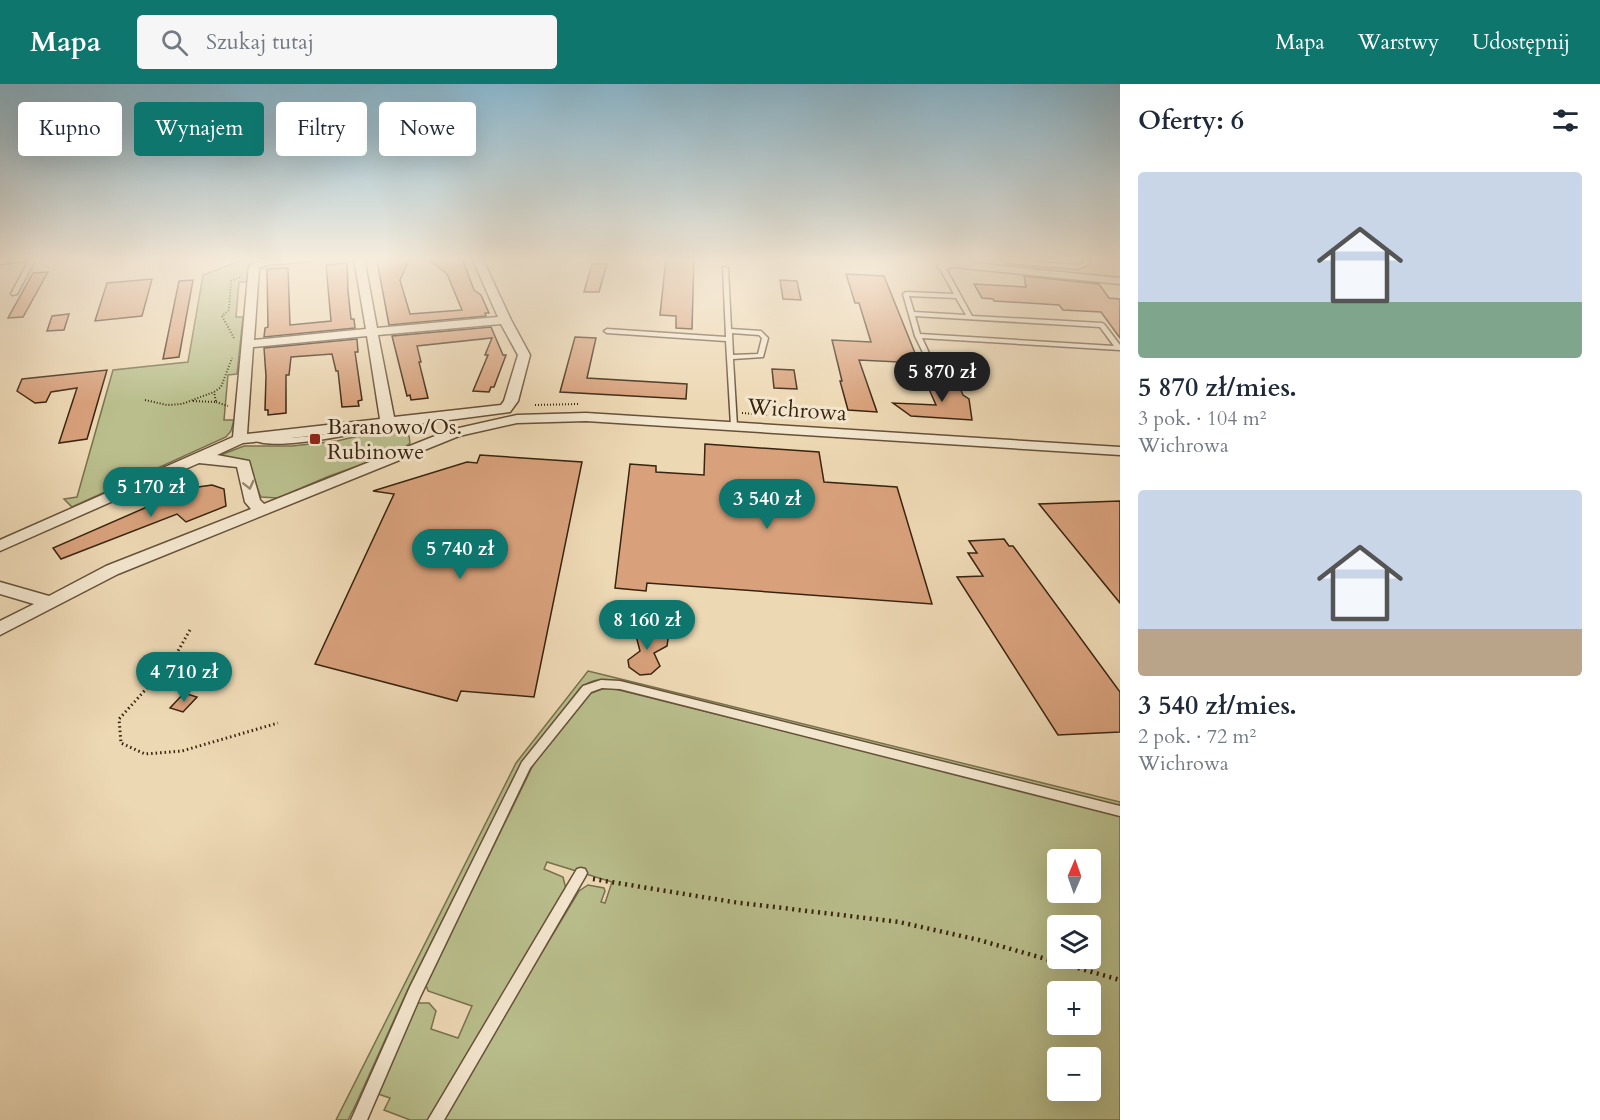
<!DOCTYPE html>
<html lang="pl">
<meta charset="utf-8">
<style>
:root{--surface:#fff;--page:#f6f6f7;--text:#1f2937;--muted:#747a83;--accent:#0f766e}
body{margin:0;font-family:Cardo,serif;background:var(--page);color:var(--text);height:100vh;display:flex;flex-direction:column;font-size:22px;white-space:nowrap}
*{box-sizing:border-box;margin:0}
p{font-size:20px;color:var(--muted)}
.icon{flex:none;width:33px;height:33px;fill:none;stroke:currentColor;stroke-width:2;stroke-linecap:round;stroke-linejoin:round}
.map{position:relative;flex:1;overflow:hidden}
.side{display:flex;flex-direction:column;background:var(--surface);width:480px}
.side>*{flex:none}
.top-card{position:absolute;left:18px;top:18px;width:570px;height:54px;display:flex;gap:12px}
.needle{width:39px;rotate:2deg}
.fabs{position:absolute;left:1047px;top:765px;display:grid;gap:12px}
.fabs a{display:grid;place-items:center;width:54px;height:54px;border-radius:6px;background:var(--surface);box-shadow:0 6px 24px #0002;font-size:30px}
.price{position:absolute;translate:-50% -51px;padding:0 14px;border-radius:21px;background:var(--accent);color:#fff;font-size:20px;line-height:39px;filter:drop-shadow(0 2px 3px #0008)}
.price::after{content:'';position:absolute;left:50%;top:36px;width:18px;height:14px;margin-left:-9px;background:inherit;clip-path:polygon(0 0,100% 0,50% 100%)}
.price.current{background:#222;color:#fff}
ul{padding:0;list-style:none}
li{display:grid;align-content:center;gap:12px;height:318px;padding:0 18px}
li span{display:grid;place-items:center;height:186px;border-radius:6px;color:#555}
li>.icon{margin-inline-start:auto}
span .icon{width:108px;height:108px;fill:#fffc;stroke-width:1}
li b{font-size:26px}
h2{display:flex;justify-content:space-between;align-items:center;height:72px;padding:0 18px;font-size:26px}
.tag{padding:0 21px;border-radius:6px;background:var(--surface);box-shadow:0 6px 24px #0002;font-size:21px;line-height:54px}
.tag.current{background:var(--accent);color:#fff}
header{display:flex;align-items:center;gap:36px;box-sizing:border-box;height:84px;padding:0 30px;background:var(--accent);color:#fff}
header strong{font-size:28px}
nav{display:flex;gap:33px;margin-inline-start:auto;font-size:21px}
.search{width:420px;height:54px;background:var(--page);display:flex;align-items:center;gap:15px;box-sizing:border-box;padding:0 21px;border-radius:6px;color:var(--muted);font-size:22px}
main{display:flex;flex:1;min-height:0}
.map>svg:first-child{display:block}
</style>
<header>
<strong>Mapa</strong>
<div class="search"><svg class="icon" aria-label="search" viewBox="0 0 24 24"><circle cx="10" cy="10" r="6"/><path d="M15 15l6 6"/></svg>Szukaj tutaj</div>
<nav><a>Mapa</a><a>Warstwy</a><a>Udostępnij</a></nav>
</header>
<main>
<div class="map">
<svg width="1120" height="1036" viewBox="0 0 1120 1036">
<rect width="100%" height="100%" fill="#edd8b4"/>
<filter id="stains"><feTurbulence type="fractalNoise" baseFrequency=".00333" numOctaves="4"/><feColorMatrix values="0 0 0 0 .2 0 0 0 0 .09 0 0 0 0 .02 0 0 0 .5 -.17"/></filter>
<radialGradient id="worn" r=".72"><stop offset=".6" stop-color="#630" stop-opacity="0"/><stop offset="1" stop-color="#630" stop-opacity=".3"/></radialGradient>
<!-- green -->
<g fill="#b9be8c" stroke="#79714e" stroke-width="1.5" fill-rule="evenodd">
<polygon points="247,174 277,175 257,178 249,182 247,198 239,198 236,233 243,233 237,290 228,291 224,336 234,336 231,347 226,353 72,423 64,415 77,413 113,286 188,278 203,191"/>
<path d="M 387,345 L 405,347 L 409,352 L 410,359 L 402,366 L 327,393 L 278,414 L 261,413 C 255,402 254,386 246,376 L 218,372 L 244,362 L 292,362 L 337,357 Z"/>
<path d="M 588,587 L 1120,718 L 1120,722 L 617,597 C 603,594 592,595 580,604 L 517,688 L 408,905 L 356,1020 L 348,1036 L 336,1036 L 516,679 Z"/>
<path d="M 607,603 L 1120,730 L 1120,1036 L 441,1036 L 579,807 L 588,801 L 604,804 L 605,807 L 601,818 L 605,819 L 612,798 L 547,778 L 544,785 L 563,793 L 566,805 L 428,1036 L 410,1036 L 384,1026 L 390,1014 L 378,1010 L 417,919 L 429,919 L 436,927 L 431,945 L 458,954 L 472,922 L 428,907 L 426,901 L 535,677 L 589,610 ZM 1058,776 L 1090,776 L 1090,808 L 1058,808 ZM 1058,842 L 1090,842 L 1090,874 L 1058,874 ZM 1058,908 L 1090,908 L 1090,940 L 1058,940 ZM 1058,974 L 1090,974 L 1090,1006 L 1058,1006 Z"/>
</g>
<!-- building -->
<g fill="#d8a17c" stroke="#39240f" stroke-width="1.5">
<polygon points="410,174 400,196 410,230 462,226 447,190 427,174 462,174 474,206 481,211 489,229 485,229 486,232 389,241 377,177"/>
<polygon points="666,174 694,174 692,245 676,244 676,232 660,231"/>
<polygon points="347,179 348,207 351,235 354,235 355,244 264,253 265,244 268,243 267,185 288,184 290,241 331,237 326,181"/>
<polygon points="592,180 607,180 599,208 584,208"/>
<polygon points="48,188 23,233 8,234 33,189"/>
<polygon points="846,190 884,192 919,279 859,276 877,328 848,326 840,297 842,297 832,256 871,258 859,219 855,219"/>
<polygon points="1024,192 1099,200 1109,214 1120,215 1120,254 1101,228 1063,226 1059,221 994,217 993,215 982,214 974,200 1026,203"/>
<polygon points="152,195 142,232 95,237 107,199"/>
<polygon points="193,196 179,273 163,275 179,197"/>
<polygon points="780,196 797,197 801,216 783,215"/>
<polygon points="69,230 64,246 47,247 52,232"/>
<polygon points="491,243 503,271 506,271 494,303 491,303 489,308 473,307 488,271 485,271 492,254 417,262 421,278 419,278 428,314 411,316 410,311 407,312 392,252"/>
<polygon points="575,253 596,254 587,294 687,300 686,315 560,308"/>
<polygon points="357,255 358,268 355,268 362,316 358,317 359,322 342,323 338,287 336,287 332,270 291,273 289,291 286,291 286,329 268,331 268,326 265,326 266,292 264,264"/>
<polygon points="772,285 794,286 797,305 774,304"/>
<polygon points="107,286 87,355 59,359 77,304 51,308 46,318 35,319 17,307 22,295"/>
<polygon points="925,296 957,297 963,311 969,315 972,336 911,332 893,319 936,321"/>
<polygon points="705,360 819,368 824,398 897,403 932,520 647,499 646,507 615,504 630,380 656,382 656,388 704,391"/>
<polygon points="480,371 582,378 534,613 461,607 457,617 315,580 394,410 373,407 467,378 477,379"/>
<polygon points="212,401 224,405 226,422 186,438 177,430 61,475 53,464 163,416 198,403"/>
<polygon points="1120,417 1120,519 1039,420"/>
<polygon points="1004,455 1009,462 1013,462 1120,608 1120,648 1058,651 957,493 983,492 968,469 977,469 969,457"/>
<polygon points="636,539 642,549 649,546 659,547 668,555 667,562 654,569 660,582 651,590 640,591 629,583 628,576 640,567 633,540"/>
<polygon points="184,609 197,613 183,628 170,624"/>
</g>
<g fill="none" stroke-linecap="round" stroke-linejoin="round">
<!-- service casing -->
<g stroke="#665138" stroke-width="3">
<g id="service">
<polygon points="27,174 32,174 34,178 17,210 12,211 11,210 28,178"/>
<polygon points="931,174 937,174 946,180 941,181"/>
<polygon points="1082,174 1087,174 1090,180 1077,185 1008,179 1005,177 1008,175 1077,181 1084,179"/>
<path d="M 940,182 L 945,183 L 972,232 L 1102,239 L 1104,240 L 1120,261 L 1120,266 L 922,254 L 935,282 L 971,284 L 974,286 L 971,288 L 931,285 L 915,252 L 903,210 L 906,208 L 954,210 L 939,183 ZM 909,212 L 956,214 L 966,231 L 914,228 ZM 915,232 L 1100,243 L 1114,262 L 920,250 Z"/>
<path d="M 723,183 L 728,184 L 731,245 L 761,247 L 768,254 L 763,273 L 733,275 L 737,342 L 734,344 L 731,342 L 726,257 L 607,249 L 604,247 L 607,245 L 726,253 ZM 732,249 L 759,251 L 762,254 L 758,270 L 733,271 Z"/>
<path d="M 372,342 L 375,344 L 374,345 C 351,351 273,367 254,356 L 258,354 C 297,355 334,351 372,342 Z"/>
<polygon points="601,596 620,597 1120,722 1120,732 620,605 602,604 591,608 530,684 420,913 367,1036 351,1036 410,903 522,678 583,602"/>
<polygon points="581,784 585,785 587,789 585,793 444,1036 428,1036 577,785"/>
</g>
</g>
<!-- minor casing -->
<g stroke="#665138" stroke-width="3">
<g id="minor">
<polygon points="0,174 33,174 28,177 0,180"/>
<path d="M 318,174 L 313,177 L 266,181 L 259,184 L 254,256 L 366,245 L 354,174 L 364,174 L 377,244 L 498,233 L 472,174 L 482,174 L 511,236 L 530,271 L 518,317 L 510,328 L 388,344 L 243,359 L 217,371 L 249,377 L 260,416 L 264,420 L 450,346 L 517,331 L 586,329 L 1120,363 L 1120,371 L 586,337 L 517,339 L 459,352 L 118,490 L 0,551 L 0,537 L 34,520 L 0,510 L 0,498 L 49,512 L 106,482 L 251,425 L 245,418 L 237,383 L 199,379 L 0,467 L 0,456 L 233,353 L 249,182 L 265,175 ZM 501,240 L 518,271 L 504,317 L 501,321 L 394,333 L 378,251 ZM 367,252 L 380,335 L 247,350 L 253,263 Z"/>
<polygon points="953,177 1120,194 1120,200 953,183 942,186 937,183 939,178"/>
</g>
</g>
<!-- path-far2 -->
<g stroke="#39240f" stroke-width="2" stroke-dasharray="1 2" stroke-linecap="butt">
<polyline points="234,254 222,232 229,226 231,197 242,192"/>
<polyline points="145,316 167,321 182,320 214,308 221,303 232,274"/>
<polyline points="193,317 216,318 214,308"/>
<polyline points="216,318 228,322"/>
<polyline points="535,321 579,320"/>
<polyline points="742,329 786,332"/>
</g>
<!-- path-far1 -->
<polyline stroke="#39240f" stroke-width="3" stroke-dasharray="1.5 3" stroke-linecap="butt" points="190,546 174,574 119,635 121,659 145,670 182,667 278,639"/>
<!-- path -->
<polyline stroke="#39240f" stroke-width="4.5" stroke-dasharray="2 4.5" stroke-linecap="butt" points="593,795 733,818 899,838 979,856 1120,896"/>
<!-- service -->
<use href="#service" fill="#f3e6ce" fill-rule="evenodd"/>
<!-- minor -->
<use href="#minor" fill="#f3e6ce" fill-rule="evenodd"/>
</g>
<!-- one-way arrows -->
<defs><path id="oneway-chevron" d="M-2-3.5L2.5 0L-2 3.5" fill="none" stroke-width="1.6" stroke-linecap="round" stroke-linejoin="round" transform="scale(1.5)"/></defs>
<use stroke="#96856e" href="#oneway-chevron" transform="translate(249 401) rotate(76)"/>
<!-- sky -->
<linearGradient id="sky" x2="0" y2="1"><stop stop-color="#89b7ce"/><stop offset="0.55" stop-color="#f7eddd"/><stop offset="1" stop-color="#f7eddd" stop-opacity="0"/></linearGradient>
<rect width="1120" height="319" fill="url(#sky)"/>
<!-- markers -->
<rect fill="#8f2418" stroke="#f3e6ce" stroke-width="2" x="309" y="349" width="12" height="12" rx="3"/>
<g text-anchor="middle" stroke-width="6" stroke-linejoin="round" paint-order="stroke">
<!-- far-street labels -->
<g font-size="22" fill="#39240f" stroke="#f3e6ce">
<text transform="translate(797 325) rotate(4)" y="8">Wichrowa</text>
</g>
<!-- far-poi labels -->
<g font-size="22" fill="#39240f" stroke="#f3e6ce" text-anchor="start">
<text x="327" y="350">Baranowo/Os.<tspan x="327" dy="25">Rubinowe</tspan></text>
</g>
</g>
<rect width="100%" height="100%" filter="url(#stains)"/>
<rect width="100%" height="100%" fill="url(#worn)"/>
</svg>
<div class="fabs">
<a><svg class="needle" viewBox="-14 -14 28 28"><path d="M0-13l5 13h-10z" fill="#e53935"/><path d="M0 13l5-13h-10z" fill="#747a83"/></svg></a>
<a><svg class="icon" aria-label="layers" viewBox="0 0 24 24"><path d="M12 4l9 5-9 5-9-5zM3 14l9 5 9-5"/></svg></a>
<a>+</a>
<a>−</a>
</div>
<b class="price current" style="left:942px;top:319px">5 870 zł</b>
<b class="price" style="left:151px;top:434px">5 170 zł</b>
<b class="price" style="left:767px;top:446px">3 540 zł</b>
<b class="price" style="left:460px;top:496px">5 740 zł</b>
<b class="price" style="left:647px;top:567px">8 160 zł</b>
<b class="price" style="left:184px;top:619px">4 710 zł</b>
<div class="top-card">
<a class="tag">Kupno</a>
<a class="tag current">Wynajem</a>
<a class="tag">Filtry</a>
<a class="tag">Nowe</a>
</div>
</div>
<section class="side">
<h2>Oferty: 6<svg class="icon" aria-label="filters" viewBox="0 0 24 24"><path d="M4 7h16M4 17h16"/><circle cx="9" cy="7" r="2"/><circle cx="15" cy="17" r="2"/></svg></h2>
<ul>
<li><span style="background:linear-gradient(#c9d6e8 70%,#7fa58c 0)"><svg class="icon" aria-label="home" viewBox="0 0 24 24"><path d="M3 11l9-7 9 7M6 9v11h12V9"/></svg></span><div><b>5 870 zł/mies.</b><p>3 pok. · 104 m²</p><p>Wichrowa</p></div></li>
<li><span style="background:linear-gradient(#c9d6e8 75%,#b9a48a 0)"><svg class="icon" aria-label="home" viewBox="0 0 24 24"><path d="M3 11l9-7 9 7M6 9v11h12V9"/></svg></span><div><b>3 540 zł/mies.</b><p>2 pok. · 72 m²</p><p>Wichrowa</p></div></li>
</ul>
</section>
</main>
